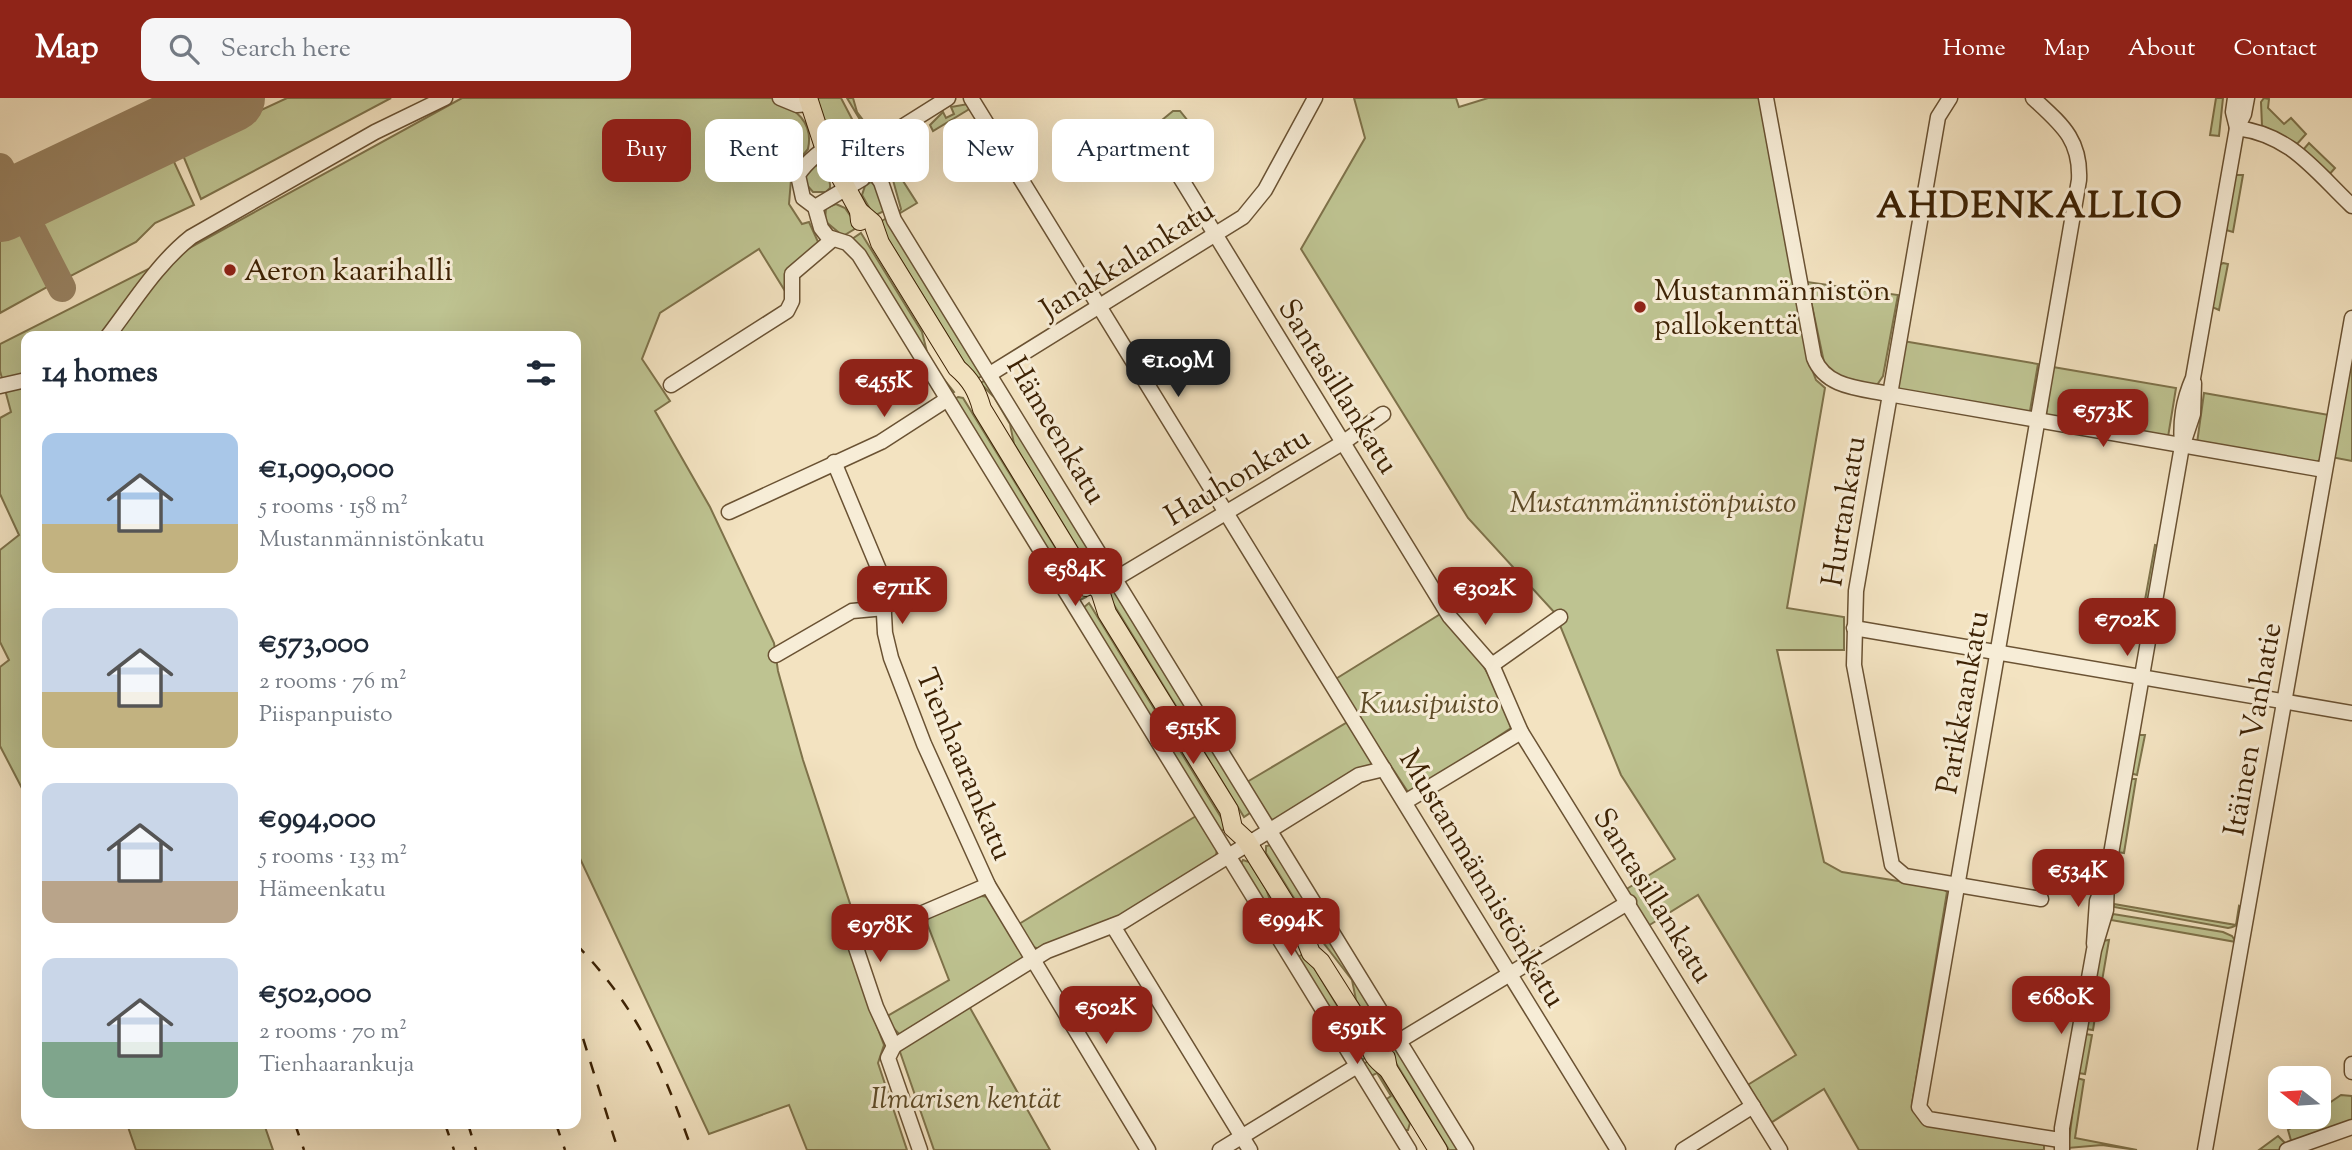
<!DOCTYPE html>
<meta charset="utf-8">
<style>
:root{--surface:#fff;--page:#f6f6f7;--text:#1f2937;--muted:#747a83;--accent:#8f2418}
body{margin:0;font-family:"Sorts Mill Goudy",serif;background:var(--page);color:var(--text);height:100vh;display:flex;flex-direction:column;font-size:26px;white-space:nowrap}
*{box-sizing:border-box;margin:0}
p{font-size:23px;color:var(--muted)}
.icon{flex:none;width:38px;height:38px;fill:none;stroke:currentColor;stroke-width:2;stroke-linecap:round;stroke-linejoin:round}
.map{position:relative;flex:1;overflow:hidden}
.sheet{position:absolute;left:21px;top:233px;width:560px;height:798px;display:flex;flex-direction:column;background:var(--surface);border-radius:14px;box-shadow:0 7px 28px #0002}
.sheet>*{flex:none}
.banner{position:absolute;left:602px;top:21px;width:665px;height:63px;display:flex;gap:14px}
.needle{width:46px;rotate:287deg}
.tools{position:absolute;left:2268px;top:968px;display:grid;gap:14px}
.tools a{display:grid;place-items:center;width:63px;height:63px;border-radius:14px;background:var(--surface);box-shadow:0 7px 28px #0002;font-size:35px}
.price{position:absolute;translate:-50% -60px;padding:0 16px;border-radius:14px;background:var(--accent);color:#fff;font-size:23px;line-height:46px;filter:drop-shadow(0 2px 4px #0008)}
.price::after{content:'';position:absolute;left:50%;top:42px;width:21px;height:16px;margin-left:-10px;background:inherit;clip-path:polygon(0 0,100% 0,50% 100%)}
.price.selected{background:#222;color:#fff}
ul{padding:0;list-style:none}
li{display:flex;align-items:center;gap:21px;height:175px;padding:0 21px}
li span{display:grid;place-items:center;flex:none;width:196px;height:140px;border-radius:14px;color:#555}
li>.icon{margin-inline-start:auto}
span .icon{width:84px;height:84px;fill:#fffc;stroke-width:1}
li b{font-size:30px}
h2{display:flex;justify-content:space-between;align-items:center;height:84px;padding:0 21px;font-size:30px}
.chip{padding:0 24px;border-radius:14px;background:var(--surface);box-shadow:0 7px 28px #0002;font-size:24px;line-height:63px}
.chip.selected{background:var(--accent);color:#fff}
header{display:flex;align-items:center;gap:42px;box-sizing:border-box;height:98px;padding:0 35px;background:var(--accent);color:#fff}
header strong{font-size:33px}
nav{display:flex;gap:38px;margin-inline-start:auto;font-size:24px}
.search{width:490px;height:63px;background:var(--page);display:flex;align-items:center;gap:18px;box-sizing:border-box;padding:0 24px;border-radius:14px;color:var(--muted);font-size:26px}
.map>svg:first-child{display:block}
</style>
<header>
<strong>Map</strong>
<div class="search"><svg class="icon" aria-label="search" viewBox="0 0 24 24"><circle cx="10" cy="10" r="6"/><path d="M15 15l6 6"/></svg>Search here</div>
<nav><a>Home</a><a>Map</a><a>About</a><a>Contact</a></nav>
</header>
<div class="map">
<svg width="2352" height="1052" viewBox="0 0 2352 1052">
<rect width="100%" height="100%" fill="#f3e3c1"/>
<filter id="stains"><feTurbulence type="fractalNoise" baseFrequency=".00286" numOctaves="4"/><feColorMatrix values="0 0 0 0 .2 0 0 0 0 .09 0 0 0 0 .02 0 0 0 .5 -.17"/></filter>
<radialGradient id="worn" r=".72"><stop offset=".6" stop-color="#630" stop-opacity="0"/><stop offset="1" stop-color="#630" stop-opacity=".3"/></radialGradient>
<!-- green -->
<g fill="#bec391" stroke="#7e724a" stroke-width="2">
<polygon points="287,0 391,0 201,101 180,50"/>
<path d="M 462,0 L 774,0 C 795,12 814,23 808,51 L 792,70 L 789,106 L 802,126 L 809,124 L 819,146 L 787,177 L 785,193 L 759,151 L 660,215 L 642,261 L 670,303 L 655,313 L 710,409 L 774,545 L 778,573 L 803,662 L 857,827 L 861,846 L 860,883 L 884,947 L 878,965 L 907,1052 L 807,1052 L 789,1007 L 709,1036 L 576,752 L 576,238 L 26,238 L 26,698 L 0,648 L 0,569 L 9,562 L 0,544 L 0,452 L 19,437 L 0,396 L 0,320 L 11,314 L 0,273 L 0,246 L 182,154 Z"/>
<polygon points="817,0 841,0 853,23 852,31 842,36 830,32 822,19"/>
<polygon points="847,0 853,0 857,14 872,34 890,23 890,29 878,37 868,35"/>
<polygon points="1354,0 1456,0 1459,9 1488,0 1759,0 1810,266 1816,282 1825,290 1787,510 1844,519 1844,552 1777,552 1824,764 1842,774 1942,790 1947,794 1912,1006 1918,1019 1927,1026 2044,1046 2044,1052 1859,1052 1824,991 1769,1026 1746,988 1796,957 1698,797 1648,828 1625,792 1675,761 1621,677 1555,515 1468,420 1301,151 1365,40"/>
<polygon points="2216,0 2223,0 2219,38 2210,37"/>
<polygon points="2264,0 2269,1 2268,10 2284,26 2291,20 2306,36 2297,46 2262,28 2261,4"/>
<polygon points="968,6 971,10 933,33 930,27 943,14 946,20 954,16 951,9"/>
<polygon points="1173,13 1180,13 1192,28 1189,36 1171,54 1159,37 1162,22"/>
<polygon points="912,39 915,44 889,61 917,105 897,117 901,111 886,57"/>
<polygon points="2309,45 2335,70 2328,78 2303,52"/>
<polygon points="846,48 856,50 862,57 861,69 852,76 838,58 839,51"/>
<polygon points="169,53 194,107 155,125 136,144 63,182 24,106 74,82 106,85"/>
<path d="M 815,67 C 823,68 831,81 830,90 L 826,94 L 813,94 L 806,86 L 805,78 Z"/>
<polygon points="2235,77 2243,77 2233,134 2226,132"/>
<polygon points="871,84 877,89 884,113 874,118 862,97 865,88"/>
<polygon points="836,106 845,110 858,129 843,138 825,123 826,110"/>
<polygon points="18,109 56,184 0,215 0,117"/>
<polygon points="887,120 982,278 975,282 878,125"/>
<polygon points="861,135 922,234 927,254 939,275 954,294 951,296 852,141"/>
<polygon points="2223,165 2228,166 2219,212 2212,209 2219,167"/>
<polygon points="1807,184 1898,197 1883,278 1877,287 1836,280 1825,269"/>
<polygon points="2352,240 2352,363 2331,359"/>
<polygon points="1903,243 2038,266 2030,313 2025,316 1900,294 1897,290"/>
<polygon points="2053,269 2176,290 2168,339 2046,317"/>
<polygon points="986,282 1109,481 1101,488 1014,346 1010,326 994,299 980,285"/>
<polygon points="2204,295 2329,317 2321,361 2314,366 2197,345"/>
<polygon points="958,299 963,300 1086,499 1078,503 953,302"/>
<polygon points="2155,447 2159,448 2148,513 2143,513"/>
<polygon points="1114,489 1253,713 1244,719 1106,494"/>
<polygon points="1089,505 1227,729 1219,735 1082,511"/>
<path d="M 1442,515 C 1473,549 1499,585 1511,630 L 1414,694 L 1408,694 L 1334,582 Z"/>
<polygon points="1351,622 1373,665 1273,722 1269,720 1247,684"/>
<polygon points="2139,637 2145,637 2137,677 2130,675"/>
<polygon points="2129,681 2136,681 2124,755 2117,754"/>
<polygon points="1196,718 1217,751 1216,758 1111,824 1040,851 1033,849 1019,826"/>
<polygon points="1271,747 1326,834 1318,839 1266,755 1266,748"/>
<polygon points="1243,762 1249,764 1266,791 1282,834 1295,846 1290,849 1240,767"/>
<polygon points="981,798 989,799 1024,856 1023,860 900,937 884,920 949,882 925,820"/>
<path d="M 2114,806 L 2236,827 L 2239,808 L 2242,810 C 2240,822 2241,828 2228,830 L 2114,809 Z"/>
<polygon points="2113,816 2223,834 2232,838 2236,844 2111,822"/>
<polygon points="1329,838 1393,943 1385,949 1356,902 1352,882 1322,843"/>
<polygon points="2109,842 2101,889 2093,888 2101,843"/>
<polygon points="1305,855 1368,958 1360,963 1296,860"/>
<polygon points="2093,893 2099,894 2093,932 2086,931"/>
<polygon points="969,908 1050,1052 934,1052 899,951"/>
<polygon points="2085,936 2092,937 2085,976 2078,975"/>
<polygon points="1396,947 1461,1052 1449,1052 1388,952"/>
<polygon points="1370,962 1410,1025 1408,1032 1404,1032 1384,1003 1391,998 1377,975 1369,979 1362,967"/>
<polygon points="2077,980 2084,982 2075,1040 2137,1052 2102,1047 2068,1050"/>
<polygon points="2341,997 2352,998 2352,1023 2292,1046 2288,1032 2309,1019 2319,1018 2319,1012"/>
<polygon points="127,1026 264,1026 273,1052 136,1052"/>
<polygon points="2278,1038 2288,1048 2280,1052 2259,1052"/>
</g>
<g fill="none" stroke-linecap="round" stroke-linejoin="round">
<!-- taxiway -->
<polyline stroke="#988262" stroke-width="28" points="0,69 62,190"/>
<!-- runway -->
<polyline stroke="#988262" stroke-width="68" points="0,110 231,0"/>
<!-- minor casing -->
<g stroke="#6a5233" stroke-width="17">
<g id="minor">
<polyline points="780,0 797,7 809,6"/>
<polyline points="971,0 1618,1052"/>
<path d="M 1766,0 L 1814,260 C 1826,290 1860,290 1888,296 L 2324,372"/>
<polyline points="1950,0 1938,19 1856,493 1854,567 1892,767 1905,778 2041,801"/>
<path d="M 2033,0 C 2061,26 2081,41 2079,82 L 1919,1009 L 1928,1021 L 2060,1042"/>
<polyline points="2235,0 2233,14 2237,30"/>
<polyline points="1150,30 1450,519 1492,567 1521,634 1780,1052"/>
<path d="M 2237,30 C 2291,37 2314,72 2352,108"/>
<polyline points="867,51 948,0"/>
<polyline points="871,69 881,84 894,122 1466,1052"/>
<path d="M 815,109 L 862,81 L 871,69 C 868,15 814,52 798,77 L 803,100 L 815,109 L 821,130 L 828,139 L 847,145 L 859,157 L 1409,1052"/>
<path d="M 108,238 C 134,204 157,166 191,139 L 375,34 L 445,0"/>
<polyline points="990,276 1243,119 1265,92 1315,0"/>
<polyline points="671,287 787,213 792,203 792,176 833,141"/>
<polyline points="0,288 26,282"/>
<polyline points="2183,346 2193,316 2194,285"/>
<polyline points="834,364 882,479 885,535 891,560 924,646 988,787 1148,1052"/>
<polyline points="729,414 881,344 946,302"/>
<polyline points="1115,481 1344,344 1383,316"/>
<polyline points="1854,530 2352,615"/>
<polyline points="776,557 852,513 885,510"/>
<polyline points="1492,567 1560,519"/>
<polyline points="1405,704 1521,634"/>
<polyline points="1113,828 1250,1052"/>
<polyline points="851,835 876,909 894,948"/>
<polyline points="855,844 988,787"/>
<polyline points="2094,846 2097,803 2105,784"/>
<polyline points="1399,943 1629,804"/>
<polyline points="2352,966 2352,974"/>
<polyline points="920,1052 888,960 894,948 1047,853 1122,824 1359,677 1384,671"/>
<polyline points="1220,1052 1357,968"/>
<polyline points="1683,1052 1753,1008"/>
<path d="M 2062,1052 L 2062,1030 L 2094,852 L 2106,812 L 2107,779 L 2182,348 C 2180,323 2183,303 2193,280 L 2237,30 L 2244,16 L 2247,0"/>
<polyline points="2205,1052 2352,220"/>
<polyline points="2287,1052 2352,1029"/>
</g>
</g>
<!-- major casing -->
<g stroke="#3d2204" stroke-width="20">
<g id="major">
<polyline points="808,0 824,49 859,113 860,123"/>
<path d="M 859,113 L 873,125 L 880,145 L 957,270 C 971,282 977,293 982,311 L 1084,478 L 1086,489"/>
<path d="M 1084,478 L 1100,493 L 1107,515 L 1229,712 L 1233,730 L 1246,742 L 1302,832 L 1311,855 L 1321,864 L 1369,940 C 1370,955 1375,962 1388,971"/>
<polyline points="1386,960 1388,971 1438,1052"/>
</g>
</g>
<!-- minor -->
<use href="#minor" stroke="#f7edd7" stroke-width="14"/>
<!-- major -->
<use href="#major" stroke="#f3e3c1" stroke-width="18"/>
<!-- rail -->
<g stroke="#3d2204" stroke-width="2.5" stroke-dasharray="12 12" stroke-linecap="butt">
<path d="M 576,846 C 639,912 662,968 692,1052"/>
<polyline points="576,918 618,1052"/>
<polyline points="295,1026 304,1052"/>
<polyline points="445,1026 454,1052"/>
<polyline points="468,1026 476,1052"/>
<polyline points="556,1026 565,1052"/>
</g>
</g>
<!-- markers -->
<g fill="#8f2418" stroke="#f7edd7" stroke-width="2.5">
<circle cx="230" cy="172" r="7"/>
<circle cx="1640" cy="209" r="7"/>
</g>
<g text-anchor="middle" stroke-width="6" stroke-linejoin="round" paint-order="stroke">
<!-- street labels -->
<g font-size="30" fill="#3d2204" stroke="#f7edd7">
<text transform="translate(1127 161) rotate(-32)" y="10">Janakkalankatu</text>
<text transform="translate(1339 288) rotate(58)" y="10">Santasillankatu</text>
<text transform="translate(1057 332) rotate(59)" y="10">Hämeenkatu</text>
<text transform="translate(1237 378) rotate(-31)" y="10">Hauhonkatu</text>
<text transform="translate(1843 413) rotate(-81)" y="10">Hurtankatu</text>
<text transform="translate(1962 604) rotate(-80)" y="10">Parikkaankatu</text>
<text transform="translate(2252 631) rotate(-80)" y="10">Itäinen Vanhatie</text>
<text transform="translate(965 666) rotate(67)" y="10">Tienhaarankatu</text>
<text transform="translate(1483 780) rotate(59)" y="10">Mustanmännistönkatu</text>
<text transform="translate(1654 797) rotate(58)" y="10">Santasillankatu</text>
</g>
<!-- poi labels -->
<g font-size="30" fill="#3d2204" stroke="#f7edd7" text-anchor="start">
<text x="244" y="182">Aeron kaarihalli</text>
<text x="1654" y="202">Mustanmännistön<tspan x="1654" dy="34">pallokenttä</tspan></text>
</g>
<!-- park labels -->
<g font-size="30" font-style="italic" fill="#5d4a27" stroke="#f7edd7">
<text x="1653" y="414">Mustanmännistönpuisto</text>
<text x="1429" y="615">Kuusipuisto</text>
<text x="966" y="1010">Ilmarisen kentät</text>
</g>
<!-- district labels -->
<g font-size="37" font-weight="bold" letter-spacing="2" fill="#3d2204" stroke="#f7edd7">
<text x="2030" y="119">AHDENKALLIO</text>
</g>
</g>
<rect width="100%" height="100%" filter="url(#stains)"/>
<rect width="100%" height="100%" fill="url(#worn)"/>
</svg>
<div class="tools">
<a><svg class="needle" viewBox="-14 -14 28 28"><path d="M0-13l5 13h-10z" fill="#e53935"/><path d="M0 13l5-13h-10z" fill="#747a83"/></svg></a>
</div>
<b class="price selected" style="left:1178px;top:301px">€1.09M</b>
<b class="price" style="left:884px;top:321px">€455K</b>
<b class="price" style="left:2103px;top:351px">€573K</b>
<b class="price" style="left:1075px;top:510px">€584K</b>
<b class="price" style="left:902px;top:528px">€711K</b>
<b class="price" style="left:1485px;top:529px">€302K</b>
<b class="price" style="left:2127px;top:560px">€702K</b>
<b class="price" style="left:1193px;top:668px">€515K</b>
<b class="price" style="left:2078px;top:811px">€534K</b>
<b class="price" style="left:1291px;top:860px">€994K</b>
<b class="price" style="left:880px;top:866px">€978K</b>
<b class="price" style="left:2061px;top:938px">€680K</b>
<b class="price" style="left:1106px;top:948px">€502K</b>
<b class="price" style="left:1357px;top:968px">€591K</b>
<div class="banner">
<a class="chip selected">Buy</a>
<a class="chip">Rent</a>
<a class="chip">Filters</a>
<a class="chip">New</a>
<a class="chip">Apartment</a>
</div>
<section class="sheet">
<h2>14 homes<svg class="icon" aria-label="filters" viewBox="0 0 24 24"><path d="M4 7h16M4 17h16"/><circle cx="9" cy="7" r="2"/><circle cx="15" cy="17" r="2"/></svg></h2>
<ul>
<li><span style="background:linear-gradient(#a9c7e8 65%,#c2b280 0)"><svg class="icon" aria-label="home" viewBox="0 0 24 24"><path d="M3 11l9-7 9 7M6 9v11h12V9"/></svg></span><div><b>€1,090,000</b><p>5 rooms · 158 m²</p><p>Mustanmännistönkatu</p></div></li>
<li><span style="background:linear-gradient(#c9d6e8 60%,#c2b280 0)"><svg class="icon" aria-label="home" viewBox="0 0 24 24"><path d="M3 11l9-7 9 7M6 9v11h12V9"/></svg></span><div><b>€573,000</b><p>2 rooms · 76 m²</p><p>Piispanpuisto</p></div></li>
<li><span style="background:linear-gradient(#c9d6e8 70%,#b9a48a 0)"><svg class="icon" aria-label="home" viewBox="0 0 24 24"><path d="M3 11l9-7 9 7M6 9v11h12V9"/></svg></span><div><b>€994,000</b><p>5 rooms · 133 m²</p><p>Hämeenkatu</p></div></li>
<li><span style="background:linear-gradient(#c9d6e8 60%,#7fa58c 0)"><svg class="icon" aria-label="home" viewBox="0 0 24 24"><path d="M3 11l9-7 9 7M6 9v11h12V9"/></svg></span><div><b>€502,000</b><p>2 rooms · 70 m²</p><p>Tienhaarankuja</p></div></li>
</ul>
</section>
</div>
